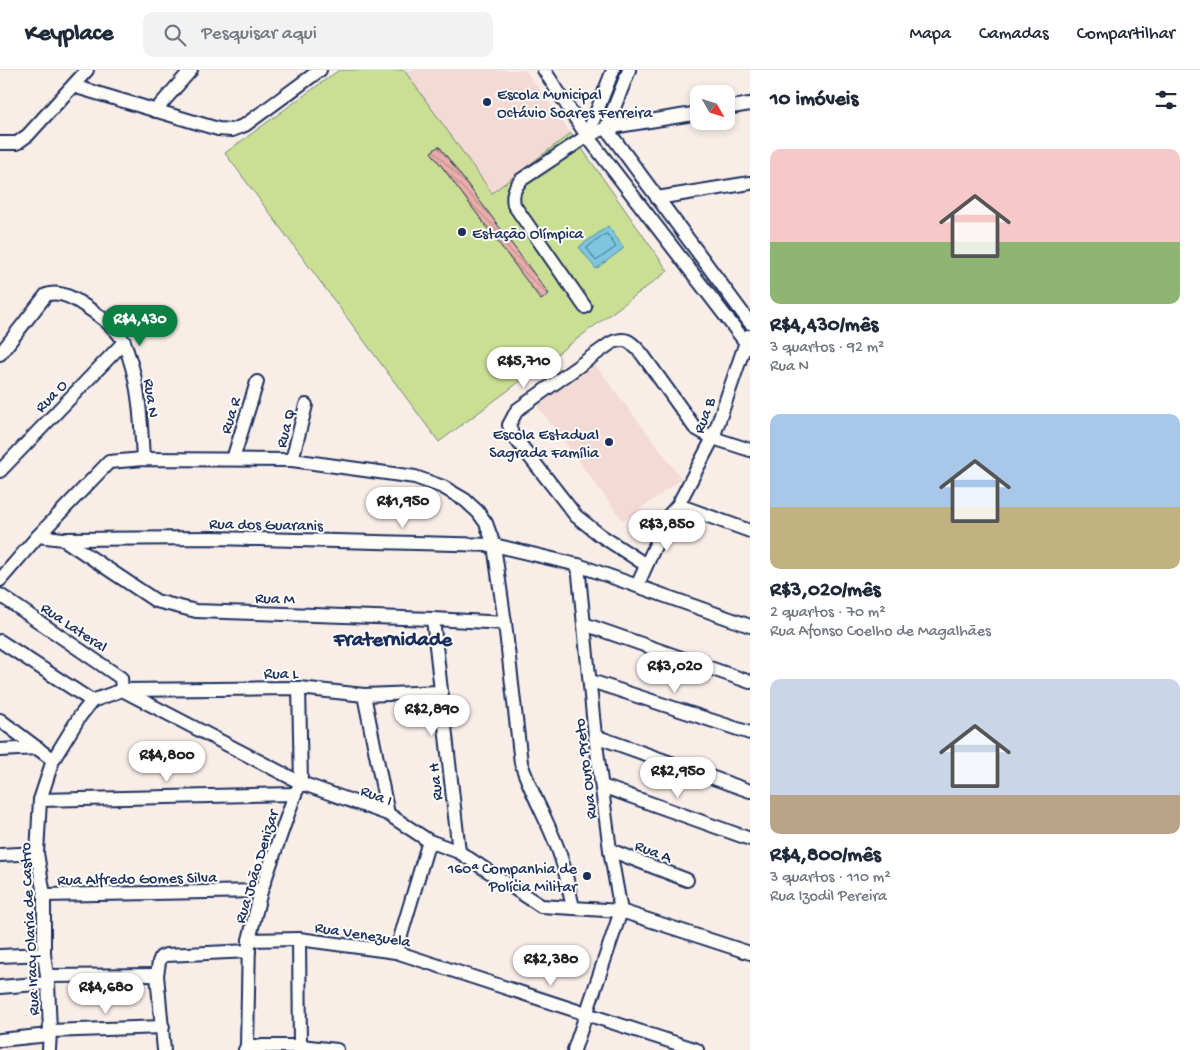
<!DOCTYPE html>
<html lang="pt">
<meta charset="utf-8">
<style>
:root{--surface:#fff;--page:#f2f2f3;--text:#1f2937;--muted:#747a83;--line:#e0e1e3;--accent:#0b8043}
body{margin:0;font-family:"Gochi Hand",sans-serif;background:var(--page);color:var(--text);height:100vh;display:flex;flex-direction:column;font-size:19px;white-space:nowrap}
*{box-sizing:border-box;margin:0}
p{font-size:16px;color:var(--muted)}
.icon{flex:none;width:28px;height:28px;fill:none;stroke:currentColor;stroke-width:2;stroke-linecap:round;stroke-linejoin:round}
.map{position:relative;flex:1;overflow:hidden}
.details{display:flex;flex-direction:column;background:var(--surface);width:450px}
.details>*{flex:none}
.needle{width:32px;rotate:129deg}
.buttons{position:absolute;left:690px;top:15px;display:grid;gap:10px}
.buttons a{display:grid;place-items:center;width:45px;height:45px;border-radius:10px;background:var(--surface);box-shadow:0 2px 8px #0003;font-size:25px}
.price{position:absolute;translate:-50% -42px;padding:0 11px;border-radius:18px;background:#fff;color:#222;font-size:16px;line-height:32px;filter:drop-shadow(0 1px 2px #0008)}
.price::after{content:'';position:absolute;left:50%;top:30px;width:15px;height:11px;margin-left:-8px;background:inherit;clip-path:polygon(0 0,100% 0,50% 100%)}
.price.active{background:var(--accent);color:#fff}
ul{padding:0;list-style:none}
li{display:grid;align-content:center;gap:10px;height:265px;padding:0 20px}
li span{display:grid;place-items:center;height:155px;border-radius:10px;color:#555}
li>.icon{margin-inline-start:auto}
span .icon{width:90px;height:90px;fill:#fffc;stroke-width:1}
li b{font-size:21px}
h2{display:flex;justify-content:space-between;align-items:center;height:60px;padding:0 20px;font-size:21px}
header{display:flex;align-items:center;gap:30px;box-sizing:border-box;height:70px;padding:0 25px;background:var(--surface);border-bottom:1px solid var(--line)}
header strong{font-size:24px}
nav{display:flex;gap:28px;margin-inline-start:auto;font-size:18px}
.search{width:350px;height:45px;background:var(--page);display:flex;align-items:center;gap:12px;box-sizing:border-box;padding:0 18px;border-radius:10px;color:var(--muted);font-size:19px}
main{display:flex;flex:1;min-height:0}
.map>svg:first-child{display:block}
</style>
<header>
<strong>Keyplace</strong>
<div class="search"><svg class="icon" aria-label="search" viewBox="0 0 24 24"><circle cx="10" cy="10" r="6"/><path d="M15 15l6 6"/></svg>Pesquisar aqui</div>
<nav><a>Mapa</a><a>Camadas</a><a>Compartilhar</a></nav>
</header>
<main>
<div class="map">
<svg width="750" height="980" viewBox="0 0 750 980">
<defs>
<pattern id="building-back-hatch" width="6" height="6" patternUnits="userSpaceOnUse" patternTransform="scale(1.25)"><rect width="6" height="6" fill="#eaafaa"/><path d="M-1 5l2 2M0 0l6 6M5-1l2 2" fill="none" stroke="#bd8f8e"/></pattern>
</defs>
<rect width="100%" height="100%" fill="#f9ede8"/>
<filter id="ink" filterUnits="userSpaceOnUse"><feTurbulence type="fractalNoise" baseFrequency=".02" numOctaves="2"/><feDisplacementMap in="SourceGraphic" scale="10" xChannelSelector="R" yChannelSelector="G"/><feConvolveMatrix kernelMatrix="1 2 1 2 8 2 1 2 1" color-interpolation-filters="sRGB"/></filter>
<g filter="url(#ink)">
<!-- built -->
<g fill="#f4dad5">
<polygon points="404,0 525,0 571,63 492,123"/>
<polygon points="594,293 682,409 623,451 537,335"/>
</g>
<!-- park -->
<polygon fill="#cadf94" stroke="#728779" points="339,0 404,0 492,123 571,63 668,201 439,372 225,83"/>
<!-- water -->
<polygon fill="#7dc6de" stroke="#568aab" points="608,156 624,178 596,199 579,177"/>
<g fill="none" stroke-linecap="round" stroke-linejoin="round">
<!-- shore -->
<polygon stroke="#426b91" stroke-width="1" points="606,164 608,165 616,177 596,191 587,178"/>
</g>
<!-- building -->
<polygon fill="url(#building-back-hatch)" stroke="#1b2f5e" points="439,76 549,224 541,230 431,82"/>
<g fill="none" stroke-linecap="round" stroke-linejoin="round">
<!-- minor casing -->
<g stroke="#1b2f5e" stroke-width="16">
<g id="minor">
<polyline points="544,0 587,66"/>
<polyline points="613,0 587,66 750,278"/>
<polyline points="629,0 606,58 750,253"/>
<polyline points="73,16 218,59 232,60 245,55 320,0"/>
<polyline points="726,38 750,34"/>
<polyline points="155,41 191,0"/>
<polyline points="0,73 17,73 28,65 87,0"/>
<polyline points="657,128 750,113"/>
<path d="M 585,237 L 514,135 C 512,124 514,119 521,110 L 587,66 L 606,58 L 699,43"/>
<path d="M 0,284 L 46,225 C 59,220 74,228 85,236 C 99,245 116,257 124,272 C 126,276 127,282 129,287 C 140,320 141,354 143,389"/>
<polyline points="233,389 257,312"/>
<polyline points="292,390 306,335"/>
<polyline points="0,401 124,272"/>
<polyline points="678,435 750,461"/>
<polyline points="38,466 63,469 214,468 494,475 578,495 750,556"/>
<polyline points="63,469 156,531 196,541 433,549 505,553"/>
<path d="M 646,495 L 600,465 L 576,446 L 512,364 L 509,355 L 517,340 L 611,273 C 627,266 631,272 642,284 L 695,358 L 713,368 L 750,380"/>
<path d="M 0,510 L 38,466 L 109,392 L 143,389 L 292,390 L 415,407 L 443,417 L 465,430 L 478,442 L 486,453 L 494,475 L 505,553 L 521,693 C 532,727 552,757 562,791 C 567,806 569,822 573,837"/>
<polyline points="637,516 669,445 678,435 713,368 748,266"/>
<polyline points="0,525 121,608 122,620"/>
<polyline points="433,549 459,782"/>
<polyline points="584,554 750,612"/>
<polyline points="0,571 92,631"/>
<polyline points="591,611 750,663"/>
<polyline points="124,621 301,713 388,744 429,771 459,782 541,836 621,841 750,883"/>
<polyline points="364,625 388,744"/>
<polyline points="0,650 53,690"/>
<polyline points="595,666 750,721"/>
<polyline points="0,680 38,678"/>
<polyline points="602,716 750,769"/>
<polyline points="40,730 295,724"/>
<polyline points="610,780 687,810"/>
<polyline points="0,785 37,783"/>
<polyline points="44,825 261,821"/>
<polyline points="299,869 300,976"/>
<polyline points="249,870 299,869 396,882 697,980"/>
<polyline points="396,882 429,771"/>
<polyline points="0,886 44,884"/>
<polyline points="48,906 157,905"/>
<polyline points="0,917 48,913"/>
<polyline points="50,961 163,957"/>
<polyline points="0,970 49,965"/>
<polyline points="247,976 300,976 337,980"/>
<polyline points="49,980 50,961 48,913 44,884 44,825 37,783 40,730 53,690 80,646 92,631 122,620 299,618 364,625 440,622"/>
<polyline points="164,980 157,905 159,892 161,887 166,885 249,881"/>
<polyline points="245,980 247,976 249,870 261,821 295,724 301,713 299,618"/>
<polyline points="574,980 621,841 610,780 595,666 578,495"/>
</g>
</g>
<!-- minor -->
<use href="#minor" stroke="#fdfcf7" stroke-width="12"/>
</g>
</g>
<!-- markers -->
<g fill="#1b2f5e" stroke="#fdfcf7" stroke-width="2">
<circle cx="487" cy="32" r="5"/>
<circle cx="462" cy="162" r="5"/>
<circle cx="609" cy="372" r="5"/>
<circle cx="587" cy="806" r="5"/>
</g>
<g text-anchor="middle" stroke-width="4" stroke-linejoin="round" paint-order="stroke">
<!-- poi labels -->
<g font-size="16" fill="#1b2f5e" stroke="#fdfcf7" text-anchor="start">
<text x="497" y="29">Escola Municipal<tspan x="497" dy="18">Octávio Soares Ferreira</tspan></text>
<text x="472" y="168">Estação Olímpica</text>
<text x="599" y="369" text-anchor="end">Escola Estadual<tspan x="599" dy="18">Sagrada Família</tspan></text>
<text x="577" y="803" text-anchor="end">160ª Companhia de<tspan x="577" dy="18">Polícia Militar</tspan></text>
</g>
<!-- street labels -->
<g font-size="16" fill="#1b2f5e" stroke="#fdfcf7">
<text transform="translate(50 325) rotate(-46)" y="6">Rua O</text>
<text transform="translate(153 328) rotate(82)" y="6">Rua N</text>
<text transform="translate(229 345) rotate(-73)" y="6">Rua R</text>
<text transform="translate(703 345) rotate(-70)" y="6">Rua B</text>
<text transform="translate(284 358) rotate(-76)" y="6">Rua Q</text>
<text transform="translate(266 453) rotate(1)" y="6">Rua dos Guaranis</text>
<text transform="translate(275 527) rotate(2)" y="6">Rua M</text>
<text transform="translate(75 556) rotate(34)" y="6">Rua Lateral</text>
<text x="281" y="608">Rua L</text>
<text transform="translate(584 699) rotate(-97)" y="6">Rua Ouro Preto</text>
<text transform="translate(434 712) rotate(-96)" y="6">Rua H</text>
<text transform="translate(377 724) rotate(21)" y="6">Rua I</text>
<text transform="translate(654 780) rotate(21)" y="6">Rua A</text>
<text transform="translate(255 796) rotate(-73)" y="6">Rua João Denizar</text>
<text transform="translate(137 807) rotate(-1)" y="6">Rua Alfredo Gomes Silva</text>
<text transform="translate(28 859) rotate(-93)" y="6">Rua Iracy Olaria de Castro</text>
<text transform="translate(363 863) rotate(9)" y="6">Rua Venezuela</text>
</g>
<!-- district labels -->
<g font-size="21" font-weight="bold" fill="#1b2f5e" stroke="#fdfcf7">
<text x="393" y="575">Fraternidade</text>
</g>
</g>
</svg>
<div class="buttons">
<a><svg class="needle" viewBox="-14 -14 28 28"><path d="M0-13l5 13h-10z" fill="#e53935"/><path d="M0 13l5-13h-10z" fill="#747a83"/></svg></a>
</div>
<b class="price active" style="left:140px;top:277px">R$4,430</b>
<b class="price" style="left:524px;top:319px">R$5,710</b>
<b class="price" style="left:403px;top:459px">R$1,950</b>
<b class="price" style="left:667px;top:482px">R$3,850</b>
<b class="price" style="left:675px;top:624px">R$3,020</b>
<b class="price" style="left:432px;top:667px">R$2,890</b>
<b class="price" style="left:167px;top:713px">R$4,800</b>
<b class="price" style="left:678px;top:729px">R$2,950</b>
<b class="price" style="left:551px;top:917px">R$2,380</b>
<b class="price" style="left:106px;top:945px">R$4,680</b>
</div>
<section class="details">
<h2>10 imóveis<svg class="icon" aria-label="filters" viewBox="0 0 24 24"><path d="M4 7h16M4 17h16"/><circle cx="9" cy="7" r="2"/><circle cx="15" cy="17" r="2"/></svg></h2>
<ul>
<li><span style="background:linear-gradient(#f6c9c9 60%,#8fb573 0)"><svg class="icon" aria-label="home" viewBox="0 0 24 24"><path d="M3 11l9-7 9 7M6 9v11h12V9"/></svg></span><div><b>R$4,430/mês</b><p>3 quartos · 92 m²</p><p>Rua N</p></div></li>
<li><span style="background:linear-gradient(#a9c7e8 60%,#c2b280 0)"><svg class="icon" aria-label="home" viewBox="0 0 24 24"><path d="M3 11l9-7 9 7M6 9v11h12V9"/></svg></span><div><b>R$3,020/mês</b><p>2 quartos · 70 m²</p><p>Rua Afonso Coelho de Magalhães</p></div></li>
<li><span style="background:linear-gradient(#c9d6e8 75%,#b9a48a 0)"><svg class="icon" aria-label="home" viewBox="0 0 24 24"><path d="M3 11l9-7 9 7M6 9v11h12V9"/></svg></span><div><b>R$4,800/mês</b><p>3 quartos · 110 m²</p><p>Rua Izodil Pereira</p></div></li>
</ul>
</section>
</main>
